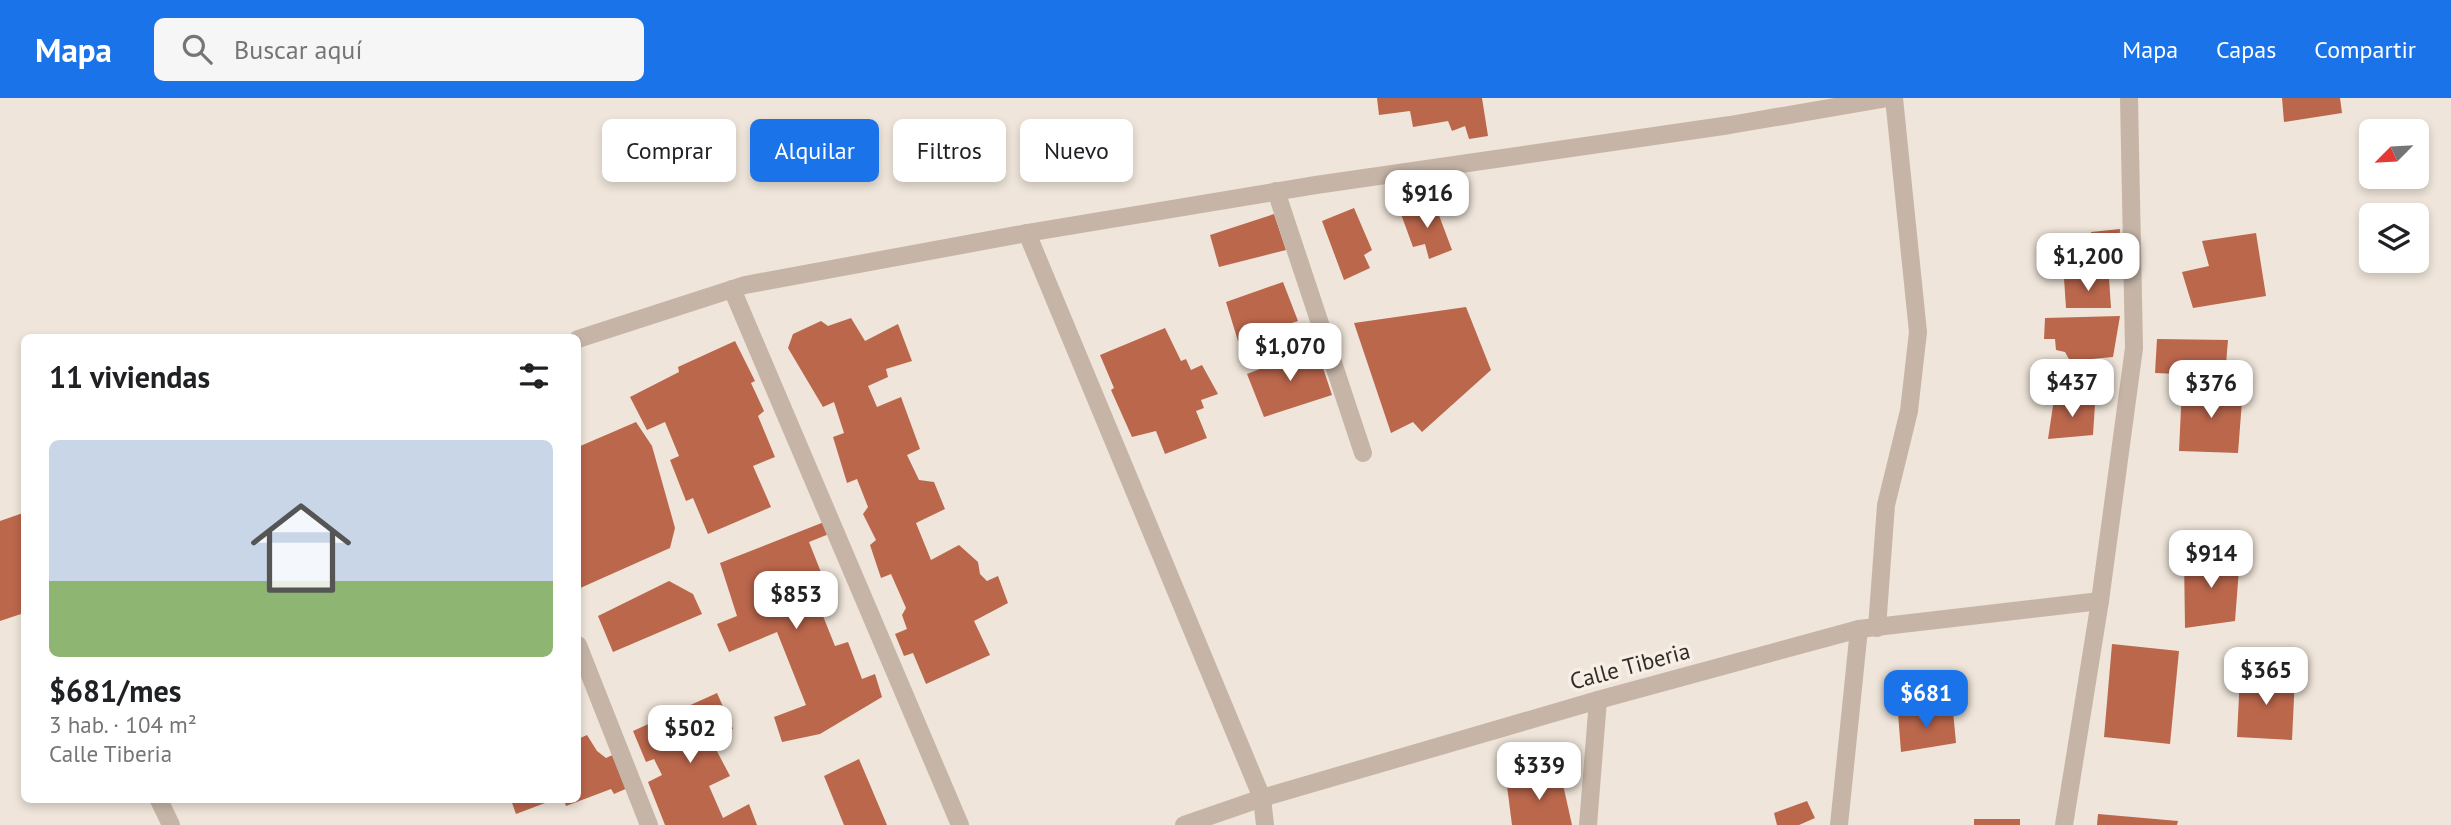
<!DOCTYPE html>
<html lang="es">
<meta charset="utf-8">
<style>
:root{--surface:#fff;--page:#f6f6f6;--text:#202124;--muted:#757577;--line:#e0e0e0;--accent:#1a73e8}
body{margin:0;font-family:"PT Sans",sans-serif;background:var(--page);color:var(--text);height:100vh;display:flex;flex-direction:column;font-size:26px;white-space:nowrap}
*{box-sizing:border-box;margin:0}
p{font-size:23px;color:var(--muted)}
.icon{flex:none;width:38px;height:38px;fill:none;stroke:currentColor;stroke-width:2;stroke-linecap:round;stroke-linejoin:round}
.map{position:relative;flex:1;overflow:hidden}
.details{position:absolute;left:21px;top:236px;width:560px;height:469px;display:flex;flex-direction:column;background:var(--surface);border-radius:10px;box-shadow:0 4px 10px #0003}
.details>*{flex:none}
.top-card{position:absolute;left:602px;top:21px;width:665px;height:63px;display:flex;gap:14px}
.needle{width:46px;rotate:246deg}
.tools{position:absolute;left:2359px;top:21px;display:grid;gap:14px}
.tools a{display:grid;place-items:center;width:70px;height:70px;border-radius:10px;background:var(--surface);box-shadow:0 4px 10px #0003;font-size:35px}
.price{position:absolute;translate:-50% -60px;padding:0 16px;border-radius:14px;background:#fff;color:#222;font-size:23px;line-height:46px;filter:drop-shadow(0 2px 4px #0008)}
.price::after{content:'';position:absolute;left:50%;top:42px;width:21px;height:16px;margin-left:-10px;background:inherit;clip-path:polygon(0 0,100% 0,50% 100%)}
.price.active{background:var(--accent);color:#fff}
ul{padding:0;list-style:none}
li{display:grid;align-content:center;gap:14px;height:371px;padding:0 28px}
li+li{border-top:2px solid var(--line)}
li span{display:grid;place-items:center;height:217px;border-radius:10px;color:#555}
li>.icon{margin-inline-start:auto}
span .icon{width:126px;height:126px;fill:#fffc;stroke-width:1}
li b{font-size:30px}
h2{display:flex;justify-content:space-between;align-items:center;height:84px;padding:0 28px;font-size:30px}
.tag{padding:0 24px;border-radius:10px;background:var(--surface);box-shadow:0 4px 10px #0003;font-size:24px;line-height:63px}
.tag.active{background:var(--accent);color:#fff}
header{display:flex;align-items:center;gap:42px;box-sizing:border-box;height:98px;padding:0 35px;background:var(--accent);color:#fff}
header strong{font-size:33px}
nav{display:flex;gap:38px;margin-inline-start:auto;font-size:24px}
.search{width:490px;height:63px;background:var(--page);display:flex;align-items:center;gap:18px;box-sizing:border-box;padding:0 24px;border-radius:10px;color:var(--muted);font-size:26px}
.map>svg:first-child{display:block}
</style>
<header>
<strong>Mapa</strong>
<div class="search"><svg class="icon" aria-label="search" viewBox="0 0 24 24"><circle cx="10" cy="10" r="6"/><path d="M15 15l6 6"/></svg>Buscar aquí</div>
<nav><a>Mapa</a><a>Capas</a><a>Compartir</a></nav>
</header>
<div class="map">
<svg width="2451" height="727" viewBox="0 0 2451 727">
<rect width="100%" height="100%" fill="#efe5da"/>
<!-- building -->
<g fill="#bb674c">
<polygon points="1377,0 1482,0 1488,38 1469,41 1465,28 1452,33 1448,23 1413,29 1410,13 1379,17"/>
<polygon points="2282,0 2340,0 2342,15 2284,24"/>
<polygon points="1434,104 1452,152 1429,161 1425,146 1413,149 1401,116"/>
<polygon points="1354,110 1372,152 1364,157 1370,170 1344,182 1322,123"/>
<polygon points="1274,116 1286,152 1219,169 1210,137"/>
<polygon points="2120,131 2118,167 2070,171 2072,145 2092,145 2091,134"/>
<polygon points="2256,135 2266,198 2193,210 2182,174 2209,168 2202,143"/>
<polygon points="2064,180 2109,180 2111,210 2066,210"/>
<polygon points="1283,184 1298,223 1238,243 1226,204"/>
<polygon points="1466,209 1491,272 1422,334 1413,324 1391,335 1354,225"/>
<polygon points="2120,218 2113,259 2070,263 2065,254 2056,252 2055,241 2044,241 2045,220"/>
<polygon points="851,220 865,243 898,226 912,263 886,271 888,279 868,288 877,309 901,299 920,351 907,357 919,382 934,384 945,411 916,425 931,462 959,447 978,464 980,476 987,483 998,478 1008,505 974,523 990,557 926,586 913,555 904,558 895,536 907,531 902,517 906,510 891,476 881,480 870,447 876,442 863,416 868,409 857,381 847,385 833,339 844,335 834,304 823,309 788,250 793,236 821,223 828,228"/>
<polygon points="1165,230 1181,263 1186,261 1191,272 1202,267 1218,296 1201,302 1204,310 1196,313 1207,340 1165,356 1156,333 1132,339 1111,292 1114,290 1100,257"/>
<polygon points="2157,241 2228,242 2225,278 2155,275"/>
<polygon points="735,243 755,283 751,285 764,313 758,318 775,359 753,368 771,409 708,436 693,400 686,403 670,362 679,358 665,324 647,332 630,299 679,274 678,269"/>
<polygon points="1316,249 1332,297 1264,319 1247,276"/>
<polygon points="2182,289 2243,290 2238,355 2179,353"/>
<polygon points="2054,301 2095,306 2093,337 2048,341"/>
<polygon points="636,324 652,348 675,430 670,450 578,491 578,349"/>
<polygon points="23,415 24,515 0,523 0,423"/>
<polygon points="824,424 829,436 809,444 834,507 821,513 835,548 848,544 862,581 875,576 882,599 820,636 782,644 774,619 806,607 777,534 729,554 717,526 737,518 720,465"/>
<polygon points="2240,458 2235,523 2185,530 2184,459"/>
<polygon points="669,483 693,496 702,516 613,554 598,518"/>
<polygon points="2112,546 2179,553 2170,646 2104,639"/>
<polygon points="2240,577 2295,579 2292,642 2237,639"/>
<polygon points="717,595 733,631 710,640 730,678 709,688 723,720 749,706 757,727 665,727 648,684 662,677 654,661 646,664 633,633"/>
<polygon points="1953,613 1956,645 1901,654 1898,615"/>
<polygon points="587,637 597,653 606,660 617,655 630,689 614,696 611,691 566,708 564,702 578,702 578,641"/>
<polygon points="859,661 887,727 844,727 824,678"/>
<polygon points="1557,673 1564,691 1572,727 1512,727 1507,688"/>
<polygon points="511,702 553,702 516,716"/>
<polygon points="1807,703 1815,720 1799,727 1777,727 1774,715"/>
<polygon points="2098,716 2178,723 2177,727 2097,727"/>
<rect x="1974" y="721" width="46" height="6"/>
</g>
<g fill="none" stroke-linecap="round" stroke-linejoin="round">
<!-- minor -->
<g stroke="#c6b5a7" stroke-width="18">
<polyline points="1276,93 1363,355"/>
<polyline points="1027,135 1262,700 1265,727"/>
<polyline points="732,191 960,727"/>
<polyline points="578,241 745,187 1027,135 1316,87 1730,27 1888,0"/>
<polyline points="1877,530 1886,407 1909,313 1918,234 1894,0"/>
<polyline points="578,547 649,727"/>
<polyline points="159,702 171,727"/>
<polyline points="1184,727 1262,700 1598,602 1859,531 2100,503"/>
<polyline points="1588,727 1598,602"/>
<polyline points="1839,727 1859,531"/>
<polyline points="2064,727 2100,503 2134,250 2129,0"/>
</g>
</g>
<g text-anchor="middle" stroke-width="7" stroke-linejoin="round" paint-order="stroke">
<!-- street labels -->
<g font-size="23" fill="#332b27" stroke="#f7efe6">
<text transform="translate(1630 568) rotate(-15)" y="8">Calle Tiberia</text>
</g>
</g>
</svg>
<div class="tools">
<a><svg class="needle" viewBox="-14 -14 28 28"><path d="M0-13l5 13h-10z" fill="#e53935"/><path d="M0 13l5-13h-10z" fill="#757577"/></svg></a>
<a><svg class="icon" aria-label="layers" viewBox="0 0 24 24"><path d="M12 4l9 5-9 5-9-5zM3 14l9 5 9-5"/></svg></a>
</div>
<b class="price" style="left:1427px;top:132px">$916</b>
<b class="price" style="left:2088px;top:195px">$1,200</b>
<b class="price" style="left:1290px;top:285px">$1,070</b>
<b class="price" style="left:2072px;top:321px">$437</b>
<b class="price" style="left:2211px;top:322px">$376</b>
<b class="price" style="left:2211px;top:492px">$914</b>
<b class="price" style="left:796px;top:533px">$853</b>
<b class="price" style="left:2266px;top:609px">$365</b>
<b class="price active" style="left:1926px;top:632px">$681</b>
<b class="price" style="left:690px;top:667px">$502</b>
<b class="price" style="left:1539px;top:704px">$339</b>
<div class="top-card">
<a class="tag">Comprar</a>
<a class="tag active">Alquilar</a>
<a class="tag">Filtros</a>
<a class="tag">Nuevo</a>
</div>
<section class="details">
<h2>11 viviendas<svg class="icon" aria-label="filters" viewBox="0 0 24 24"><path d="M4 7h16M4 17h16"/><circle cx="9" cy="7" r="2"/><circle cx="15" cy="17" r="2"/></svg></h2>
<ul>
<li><span style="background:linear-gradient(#c9d6e8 65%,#8fb573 0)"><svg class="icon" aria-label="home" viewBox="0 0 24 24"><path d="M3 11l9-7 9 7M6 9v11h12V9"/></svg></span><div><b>$681/mes</b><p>3 hab. · 104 m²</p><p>Calle Tiberia</p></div></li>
</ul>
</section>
</div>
